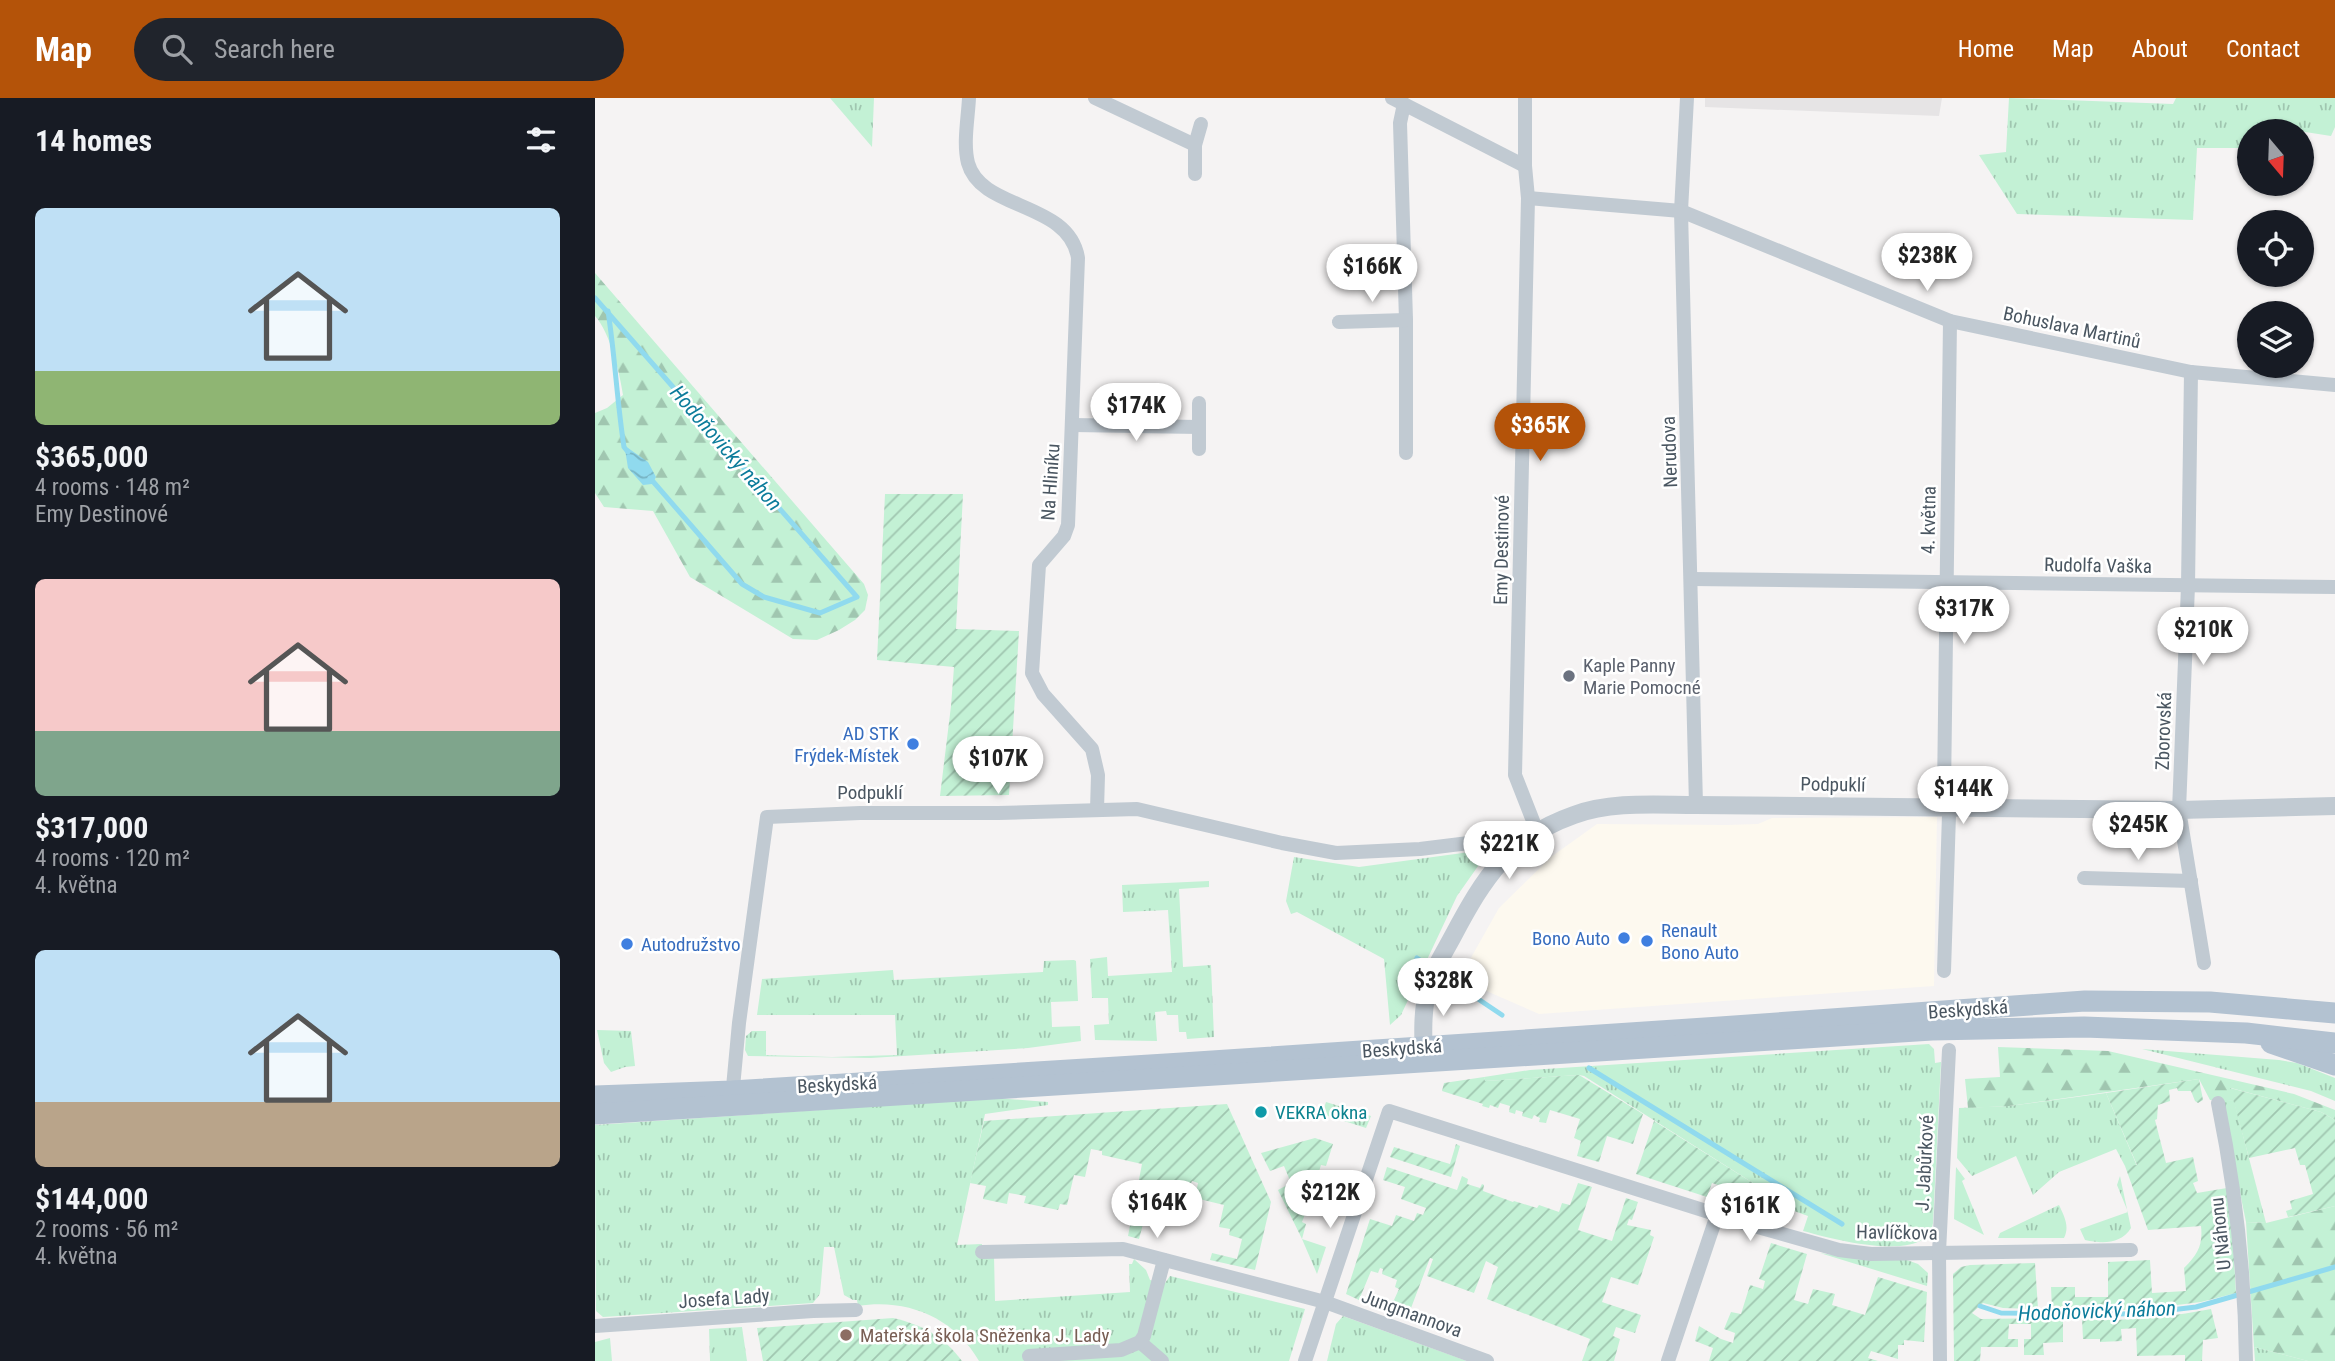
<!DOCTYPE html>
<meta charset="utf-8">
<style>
:root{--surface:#171b24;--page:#20242c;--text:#f1f3f6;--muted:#9ea1a6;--accent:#b45309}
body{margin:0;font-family:"Roboto Condensed",sans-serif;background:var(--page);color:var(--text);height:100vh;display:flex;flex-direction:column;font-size:26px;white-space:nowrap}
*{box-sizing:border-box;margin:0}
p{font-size:23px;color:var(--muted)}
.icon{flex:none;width:38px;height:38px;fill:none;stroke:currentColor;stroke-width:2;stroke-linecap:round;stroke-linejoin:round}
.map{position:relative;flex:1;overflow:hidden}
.drawer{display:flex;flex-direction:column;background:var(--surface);width:595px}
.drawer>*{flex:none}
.needle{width:46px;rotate:161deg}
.controls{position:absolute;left:1642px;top:21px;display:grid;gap:14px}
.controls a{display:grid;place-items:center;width:77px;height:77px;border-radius:50%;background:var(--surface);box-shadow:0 2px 5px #0004;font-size:35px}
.price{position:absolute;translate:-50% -60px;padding:0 16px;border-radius:24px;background:#fff;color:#222;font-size:23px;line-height:46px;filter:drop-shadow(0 2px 4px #0008)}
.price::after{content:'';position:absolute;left:50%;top:42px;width:21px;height:16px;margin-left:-10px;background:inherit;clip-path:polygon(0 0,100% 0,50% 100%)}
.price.active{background:var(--accent);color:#fff}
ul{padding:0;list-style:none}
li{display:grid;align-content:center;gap:14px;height:371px;padding:0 35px}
li span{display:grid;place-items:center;height:217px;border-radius:10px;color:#555}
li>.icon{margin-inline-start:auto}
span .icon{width:126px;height:126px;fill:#fffc;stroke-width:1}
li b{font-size:30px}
h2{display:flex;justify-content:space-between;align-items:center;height:84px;padding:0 35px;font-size:30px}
header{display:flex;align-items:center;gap:42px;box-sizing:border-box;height:98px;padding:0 35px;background:var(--accent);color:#fff}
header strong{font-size:33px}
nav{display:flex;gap:38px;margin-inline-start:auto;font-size:24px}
.search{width:490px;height:63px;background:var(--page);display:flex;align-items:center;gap:18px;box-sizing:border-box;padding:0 24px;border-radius:38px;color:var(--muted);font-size:26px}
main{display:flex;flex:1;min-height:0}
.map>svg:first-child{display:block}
</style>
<header>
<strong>Map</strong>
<div class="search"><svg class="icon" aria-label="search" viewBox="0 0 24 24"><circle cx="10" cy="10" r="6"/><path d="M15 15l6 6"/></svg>Search here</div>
<nav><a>Home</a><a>Map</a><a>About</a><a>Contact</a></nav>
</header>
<main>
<section class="drawer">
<h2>14 homes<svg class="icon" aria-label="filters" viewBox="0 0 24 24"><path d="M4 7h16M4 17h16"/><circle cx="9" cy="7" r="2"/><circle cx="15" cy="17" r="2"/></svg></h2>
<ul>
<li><span style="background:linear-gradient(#bfe0f5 75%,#8fb573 0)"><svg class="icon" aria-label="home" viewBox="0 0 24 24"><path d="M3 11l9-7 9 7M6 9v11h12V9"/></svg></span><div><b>$365,000</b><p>4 rooms · 148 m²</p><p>Emy Destinové</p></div></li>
<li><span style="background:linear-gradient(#f6c9c9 70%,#7fa58c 0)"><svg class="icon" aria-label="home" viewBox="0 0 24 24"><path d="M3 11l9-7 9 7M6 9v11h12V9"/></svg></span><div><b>$317,000</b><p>4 rooms · 120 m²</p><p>4. května</p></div></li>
<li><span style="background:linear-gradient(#bfe0f5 70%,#b9a48a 0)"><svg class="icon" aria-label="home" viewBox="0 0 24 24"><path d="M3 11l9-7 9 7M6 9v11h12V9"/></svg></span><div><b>$144,000</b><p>2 rooms · 56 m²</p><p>4. května</p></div></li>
</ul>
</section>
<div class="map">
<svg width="1740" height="1263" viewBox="0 0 1740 1263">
<defs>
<pattern id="grass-tufts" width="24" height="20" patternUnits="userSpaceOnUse" patternTransform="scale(1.75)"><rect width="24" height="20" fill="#c3f1d5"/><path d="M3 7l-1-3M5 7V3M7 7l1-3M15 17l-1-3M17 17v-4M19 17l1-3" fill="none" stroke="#a0c6b0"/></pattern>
<pattern id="forest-firs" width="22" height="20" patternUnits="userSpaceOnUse" patternTransform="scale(1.75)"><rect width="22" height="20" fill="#c3f1d5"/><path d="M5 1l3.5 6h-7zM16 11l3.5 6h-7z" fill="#a0c6b0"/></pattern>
<pattern id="garden-furrows" width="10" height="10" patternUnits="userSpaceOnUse" patternTransform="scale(1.75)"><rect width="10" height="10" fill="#c3f1d5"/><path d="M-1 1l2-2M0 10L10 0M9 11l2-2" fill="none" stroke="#a0c6b0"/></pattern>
<pattern id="water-waves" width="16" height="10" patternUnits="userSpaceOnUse" patternTransform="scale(1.75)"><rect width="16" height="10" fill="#90daee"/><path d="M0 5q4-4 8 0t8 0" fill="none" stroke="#78b4c4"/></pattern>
</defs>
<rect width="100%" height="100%" fill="#f5f3f3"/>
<!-- commercial -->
<polygon fill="#fdf9ef" points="1342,719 1339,888 944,916 864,881 904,810 956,759 1002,726 1132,727 1163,726 1177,720"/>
<!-- education -->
<polygon fill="#e6e4e5" points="1110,0 1347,0 1344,18 1110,9"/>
<!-- grass -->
<g fill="url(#grass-tufts)">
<polygon points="235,0 279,0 277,49"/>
<polygon points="1414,0 1578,6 1581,0 1740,0 1740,29 1736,38 1678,29 1677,33 1654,33 1654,50 1602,50 1598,122 1422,116 1384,57 1411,54"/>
<polygon points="875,754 882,755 888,761 862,798 806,917 795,927 789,861 702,814 696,816 691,803 699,759 764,769"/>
<polygon points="614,783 614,789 584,791 588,869 616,867 619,939 592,941 591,934 584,934 583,917 572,917 571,913 560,914 562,943 500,942 499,927 514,926 513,900 497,900 495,861 512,859 513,878 577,874 573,812 528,814 527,787"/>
<polygon points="479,862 481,863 483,903 456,904 457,929 485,928 486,943 433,950 276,960 153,958 150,952 151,938 157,933 171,933 171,957 237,959 302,957 300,917 162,917 167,881 298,872 299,882 448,874 449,863"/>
<polygon points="2,932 36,933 40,968 30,969 16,974 9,965"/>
<path d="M 1334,946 L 1339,951 L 1340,965 L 1346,964 L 1338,1125 C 1332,1168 1235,1140 1208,1133 L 1213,1118 L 1163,1100 L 1166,1090 L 989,978 L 984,977 L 890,983 L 889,979 L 935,972 Z"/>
<polygon points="1547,951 1684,962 1702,965 1740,980 1740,1003 1716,993"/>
<polygon points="1511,995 1542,1068 1530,1068 1521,1051 1464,1074 1438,1097 1421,1058 1377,1078 1362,1060 1364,1010 1414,1008"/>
<path d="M 402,1000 L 453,1004 L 453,1007 L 390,1016 L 362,1147 L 387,1146 L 386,1157 L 399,1157 L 400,1203 L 535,1194 L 534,1166 L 537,1166 L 539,1161 L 551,1172 L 555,1182 L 570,1185 L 575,1178 L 710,1211 L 694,1263 L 384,1263 C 359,1219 311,1200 263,1208 L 262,1202 L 258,1202 L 249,1197 L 239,1149 L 229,1149 L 225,1196 L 218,1205 L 8,1219 L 1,1213 L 0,1027 Z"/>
<polygon points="1626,1001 1639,1003 1671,1125 1651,1124"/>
<polygon points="731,1004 776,1018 771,1030 727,1016"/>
<polygon points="1361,1069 1370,1081 1367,1083 1389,1137 1359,1121"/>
<path d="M 1525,1078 L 1536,1130 C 1526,1146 1508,1146 1490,1142 L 1485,1131 L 1533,1114 L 1522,1087 Z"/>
<path d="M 1464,1107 C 1469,1118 1475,1128 1469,1140 L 1403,1140 L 1405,1135 Z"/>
<polygon points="707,1141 731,1149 722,1176"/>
<polygon points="1225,1155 1257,1160 1312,1162 1323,1166 1333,1175 1332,1188"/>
<polygon points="748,1218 872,1263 732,1263 741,1226"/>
<polygon points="147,1229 152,1263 115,1263 114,1231"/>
<polygon points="15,1240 17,1263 0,1263 0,1244"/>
<polygon points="1659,1249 1713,1263 1660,1263"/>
</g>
<!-- forest -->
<g fill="url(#forest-firs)">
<path d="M 0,175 L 269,486 L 273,497 L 270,512 L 260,522 L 244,532 L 222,542 L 198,541 L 95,479 L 58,413 L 9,409 L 0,395 L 0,315 L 12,310 L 28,297 C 25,276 15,234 0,218 Z"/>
<polygon points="1403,949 1513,953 1699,996 1740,1012 1740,1022 1726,1014 1636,990 1639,1003 1615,1002 1604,981 1414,1008 1373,1010 1370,981 1405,979"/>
<polygon points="1740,1108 1740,1263 1713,1263 1659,1249 1651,1124 1671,1125"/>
</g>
<!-- garden -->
<g fill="url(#garden-furrows)">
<polygon points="290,396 368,396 361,531 424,533 414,697 345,698 356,608 359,569 282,562"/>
<polygon points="984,977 1048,1016 1038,1046 1012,1038 1004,1064 982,1058 986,1043 979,1040 985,1021 955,1012 951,1025 944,1024 945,1020 939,1017 937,1021 927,1018 928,1014 921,1012 920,1016 914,1014 915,1008 905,1005 903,1010 895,1007 894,1010 887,1008 888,1006 847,993 849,985 889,979 890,983"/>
<path d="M 1604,981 L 1608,1002 L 1603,1005 L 1600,1003 L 1596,993 L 1583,993 L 1582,990 L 1574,992 L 1575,1003 L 1563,1007 L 1562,1021 L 1560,1022 L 1571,1065 L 1598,1059 L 1603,1083 L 1598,1085 L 1602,1095 L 1632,1090 L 1637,1124 L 1641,1195 L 1606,1204 L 1542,1212 L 1457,1212 L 1456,1189 L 1480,1189 L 1480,1199 L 1513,1199 L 1513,1164 L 1555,1162 L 1557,1195 L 1591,1193 L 1589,1170 C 1603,1156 1608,1147 1606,1128 L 1553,1132 L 1530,1068 L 1542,1067 L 1511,995 Z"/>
<polygon points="1635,990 1726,1014 1740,1022 1740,1108 1693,1119 1691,1113 1697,1111 1695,1103 1718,1096 1710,1067 1705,1067 1700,1050 1654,1060"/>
<polygon points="632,1006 676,1104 660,1172 615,1162 617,1155 642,1161 647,1141 634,1137 635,1131 624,1129 629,1107 600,1100 603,1085 597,1083 595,1088 584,1086 578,1109 572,1120 551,1115 544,1141 533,1138 547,1066 507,1057 507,1053 496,1051 490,1079 479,1077 472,1107 465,1106 463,1112 429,1105 431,1098 414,1095 412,1106 388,1101 391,1088 375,1085 389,1023"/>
<polygon points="1059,1023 1166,1090 1163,1100 1117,1085 1112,1099 1041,1076"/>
<polygon points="720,1040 738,1046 731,1068 726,1067 722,1080 726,1082 716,1112 712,1111 707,1124 711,1126 707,1141 683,1092 696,1085 689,1068 675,1073 666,1055"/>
<polygon points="861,1046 865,1048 856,1079 795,1059 799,1049 855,1066"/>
<polygon points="792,1069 862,1092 867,1078 873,1081 872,1086 885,1090 887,1086 889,1087 888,1093 918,1104 919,1103 942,1110 944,1107 964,1114 967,1105 975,1107 983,1085 997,1089 983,1132 1017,1143 1031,1100 1043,1104 1037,1122 1034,1121 1032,1127 1056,1132 1055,1137 1059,1139 1043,1187 1016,1179 1007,1204 1046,1217 1040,1235 1021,1229 1018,1238 1025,1241 1019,1263 987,1263 995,1241 892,1201 903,1169 891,1163 879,1195 832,1178 838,1161 835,1160 813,1218 788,1211 791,1205 795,1206 797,1202 799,1202 804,1191 800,1189 802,1182 787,1176 788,1171 785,1170 783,1175 776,1173 764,1202 751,1196 775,1121 797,1128 801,1117 819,1123 822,1115 828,1117 831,1110 806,1101 810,1089 788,1082"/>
<polygon points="1176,1145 1212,1156 1199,1202 1213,1206 1218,1191 1240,1196 1237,1207 1270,1217 1283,1179 1332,1194 1329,1244 1309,1242 1309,1247 1303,1247 1303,1261 1276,1253 1273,1260 1283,1263 1114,1263 1118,1250 1100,1243 1104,1228 1126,1241 1138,1245 1140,1235 1129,1231 1136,1214 1146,1216 1155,1187 1168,1191 1170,1183 1164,1181"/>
<polygon points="1440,1165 1443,1211 1408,1210 1388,1205 1377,1215 1386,1221 1468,1220 1468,1244 1448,1245 1449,1257 1429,1257 1429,1241 1436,1241 1436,1226 1414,1226 1413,1241 1423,1241 1423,1249 1386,1249 1385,1263 1359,1263 1358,1176 1366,1169 1375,1167"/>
<path d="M 1616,1211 L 1623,1240 L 1608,1242 L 1607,1263 L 1590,1263 L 1590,1257 L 1542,1258 L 1541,1230 L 1526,1231 L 1527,1243 L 1505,1244 L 1505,1241 L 1488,1241 L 1487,1221 C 1529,1224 1574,1219 1616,1211 Z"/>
<path d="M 298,1220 C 328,1227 348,1238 367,1263 L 168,1263 L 162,1230 Z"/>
</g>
<!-- water -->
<polygon fill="url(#water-waves)" points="33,350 53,364 61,379 57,386 48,387 33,370 30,351"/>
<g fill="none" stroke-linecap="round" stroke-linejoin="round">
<!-- stream -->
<g stroke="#90daee" stroke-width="5">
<polyline points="0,200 262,499 225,515 169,499 147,486 55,380"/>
<path d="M 13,213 C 20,258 22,304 29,349 L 33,354"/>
<polyline points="822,860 907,917"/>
<polyline points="994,970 1247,1126"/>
<polyline points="1385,1208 1406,1215 1542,1216 1601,1209 1740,1169"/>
</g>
<!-- minor -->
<g stroke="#c1cad2" stroke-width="14">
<path d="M 374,0 C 373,21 368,45 373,65 C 386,113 474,103 483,160 L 473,427 L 469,438 L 444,467 L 437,575 L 448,596 L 497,651 L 503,677 L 502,712"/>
<polyline points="500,0 600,47"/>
<polyline points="797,0 930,68"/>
<polyline points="930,0 930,68 933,100 920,677 942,733"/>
<polyline points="1092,0 1086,113 1101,707"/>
<polyline points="809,6 805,25 811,222 811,355"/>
<polyline points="600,76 600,47 606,26"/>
<polyline points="933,100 1086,113 1355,223 1596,274 1740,287"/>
<polyline points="744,224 811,222"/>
<polyline points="1596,274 1593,488 1584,712 1609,865"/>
<polyline points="478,327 604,329"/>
<polyline points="604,351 604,305"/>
<polyline points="1097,481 1740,489"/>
<polyline points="1489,780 1596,783"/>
<polyline points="1349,873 1354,716 1349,695 1355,223"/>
<polyline points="137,1000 144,925 172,719 265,715 403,715 542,711 687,745 741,755 825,751 890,743 904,746 914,754"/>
<path d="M 1623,1005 C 1641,1093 1650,1174 1651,1263"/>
<polyline points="387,1154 528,1151 730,1204 892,1263"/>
<polyline points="0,1228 218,1213 261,1212"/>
<polyline points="545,1244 567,1263"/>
<polyline points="434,1258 526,1252 545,1244 549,1238 569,1162"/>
<polyline points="710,1263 794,1013 1152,1126 1244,1152 1276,1156 1536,1152"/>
<polyline points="1073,1263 1122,1117"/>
<polyline points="1345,1263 1344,1154 1354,952"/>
</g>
<!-- tertiary -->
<path stroke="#c1cad2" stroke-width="18" d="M 829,961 C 828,938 827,913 833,891 C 837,873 849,855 858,838 C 889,780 913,740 979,717 C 1017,703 1061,707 1101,707 L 1584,712 L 1740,708"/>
<!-- primary -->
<g stroke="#b3c2d1" stroke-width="21">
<polyline points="1676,945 1740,967"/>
<polyline points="0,998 137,993 587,965 1125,929 1490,903 1615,904 1740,915"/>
<polyline points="0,1016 1337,932 1489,929 1651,935 1740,945"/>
</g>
</g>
<!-- markers -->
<circle fill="#6b7280" stroke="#fff" stroke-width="2.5" cx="974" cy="578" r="7"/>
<g fill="#3f7fe0" stroke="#fff" stroke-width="2.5">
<circle cx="318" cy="646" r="7"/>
<circle cx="1029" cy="840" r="7"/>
<circle cx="1052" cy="843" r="7"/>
<circle cx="32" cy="846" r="7"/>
</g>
<circle fill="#0f9aa8" stroke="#fff" stroke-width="2.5" cx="666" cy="1014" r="7"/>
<circle fill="#8d6e63" stroke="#fff" stroke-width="2.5" cx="251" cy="1237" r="7"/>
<g text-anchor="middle" stroke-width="5" stroke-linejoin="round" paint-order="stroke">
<!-- street labels -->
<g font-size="19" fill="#4a5661" stroke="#fff">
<text transform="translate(1477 229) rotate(12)" y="7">Bohuslava Martinů</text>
<text transform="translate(1074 354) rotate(-92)" y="7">Nerudova</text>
<text transform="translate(455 384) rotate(-86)" y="7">Na Hliníku</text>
<text transform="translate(1333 422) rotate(-89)" y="7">4. května</text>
<text transform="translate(906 452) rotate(-89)" y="7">Emy Destinové</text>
<text transform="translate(1503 467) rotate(1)" y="7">Rudolfa Vaška</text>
<text transform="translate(1568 633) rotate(-88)" y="7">Zborovská</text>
<text transform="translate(1238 686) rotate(1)" y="7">Podpuklí</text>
<text x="275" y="701">Podpuklí</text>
<text transform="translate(1373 911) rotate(-4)" y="7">Beskydská</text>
<text transform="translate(807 950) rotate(-4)" y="7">Beskydská</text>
<text transform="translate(242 986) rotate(-3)" y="7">Beskydská</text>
<text transform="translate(1329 1065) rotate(-87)" y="7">J. Jabůrkové</text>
<text transform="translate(1302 1134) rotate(1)" y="7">Havlíčkova</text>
<text transform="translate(1625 1136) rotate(-96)" y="7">U Náhonu</text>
<text transform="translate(129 1200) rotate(-4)" y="7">Josefa Lady</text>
<text transform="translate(817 1215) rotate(20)" y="7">Jungmannova</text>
</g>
<!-- worship labels -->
<g font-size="19" fill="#5b616d" stroke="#fff" text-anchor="start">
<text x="988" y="574">Kaple Panny<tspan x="988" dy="22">Marie Pomocné</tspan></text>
</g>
<!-- shop labels -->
<g font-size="19" fill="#366cbe" stroke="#fff" text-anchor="end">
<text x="304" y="642">AD STK<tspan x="304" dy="22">Frýdek-Místek</tspan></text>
<text x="1066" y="839" text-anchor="start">Renault<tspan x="1066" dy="22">Bono Auto</tspan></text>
<text x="1015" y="847">Bono Auto</text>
<text x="46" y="853" text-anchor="start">Autodružstvo</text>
</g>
<!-- culture labels -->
<g font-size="19" fill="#0d838f" stroke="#fff" text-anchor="start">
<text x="680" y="1021">VEKRA okna</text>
</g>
<!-- education labels -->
<g font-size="19" fill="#785e54" stroke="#fff" text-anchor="start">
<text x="265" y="1244">Mateřská škola Sněženka J. Lady</text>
</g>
<!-- water labels -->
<g font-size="21" font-style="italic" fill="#0c7c9b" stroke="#fff">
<text transform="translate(131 350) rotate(49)" y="7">Hodoňovický náhon</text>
<text transform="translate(1502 1213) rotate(-2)" y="7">Hodoňovický náhon</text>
</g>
</g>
</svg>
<div class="controls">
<a><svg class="needle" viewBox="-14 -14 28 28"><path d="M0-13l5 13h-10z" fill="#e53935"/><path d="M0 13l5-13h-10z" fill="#9ea1a6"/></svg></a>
<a><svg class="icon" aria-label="locate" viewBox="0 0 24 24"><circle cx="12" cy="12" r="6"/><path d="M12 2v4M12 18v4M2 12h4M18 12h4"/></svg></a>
<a><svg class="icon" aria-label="layers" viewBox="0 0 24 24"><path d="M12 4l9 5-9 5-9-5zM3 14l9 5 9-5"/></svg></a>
</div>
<b class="price" style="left:1332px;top:195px">$238K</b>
<b class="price" style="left:777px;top:206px">$166K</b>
<b class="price" style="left:541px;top:345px">$174K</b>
<b class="price active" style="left:945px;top:365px">$365K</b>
<b class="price" style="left:1369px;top:548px">$317K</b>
<b class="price" style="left:1608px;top:569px">$210K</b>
<b class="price" style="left:403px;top:698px">$107K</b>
<b class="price" style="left:1368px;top:728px">$144K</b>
<b class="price" style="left:1543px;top:764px">$245K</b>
<b class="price" style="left:914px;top:783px">$221K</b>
<b class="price" style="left:848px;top:920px">$328K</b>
<b class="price" style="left:735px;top:1132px">$212K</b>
<b class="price" style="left:562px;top:1142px">$164K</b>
<b class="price" style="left:1155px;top:1145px">$161K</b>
</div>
</main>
